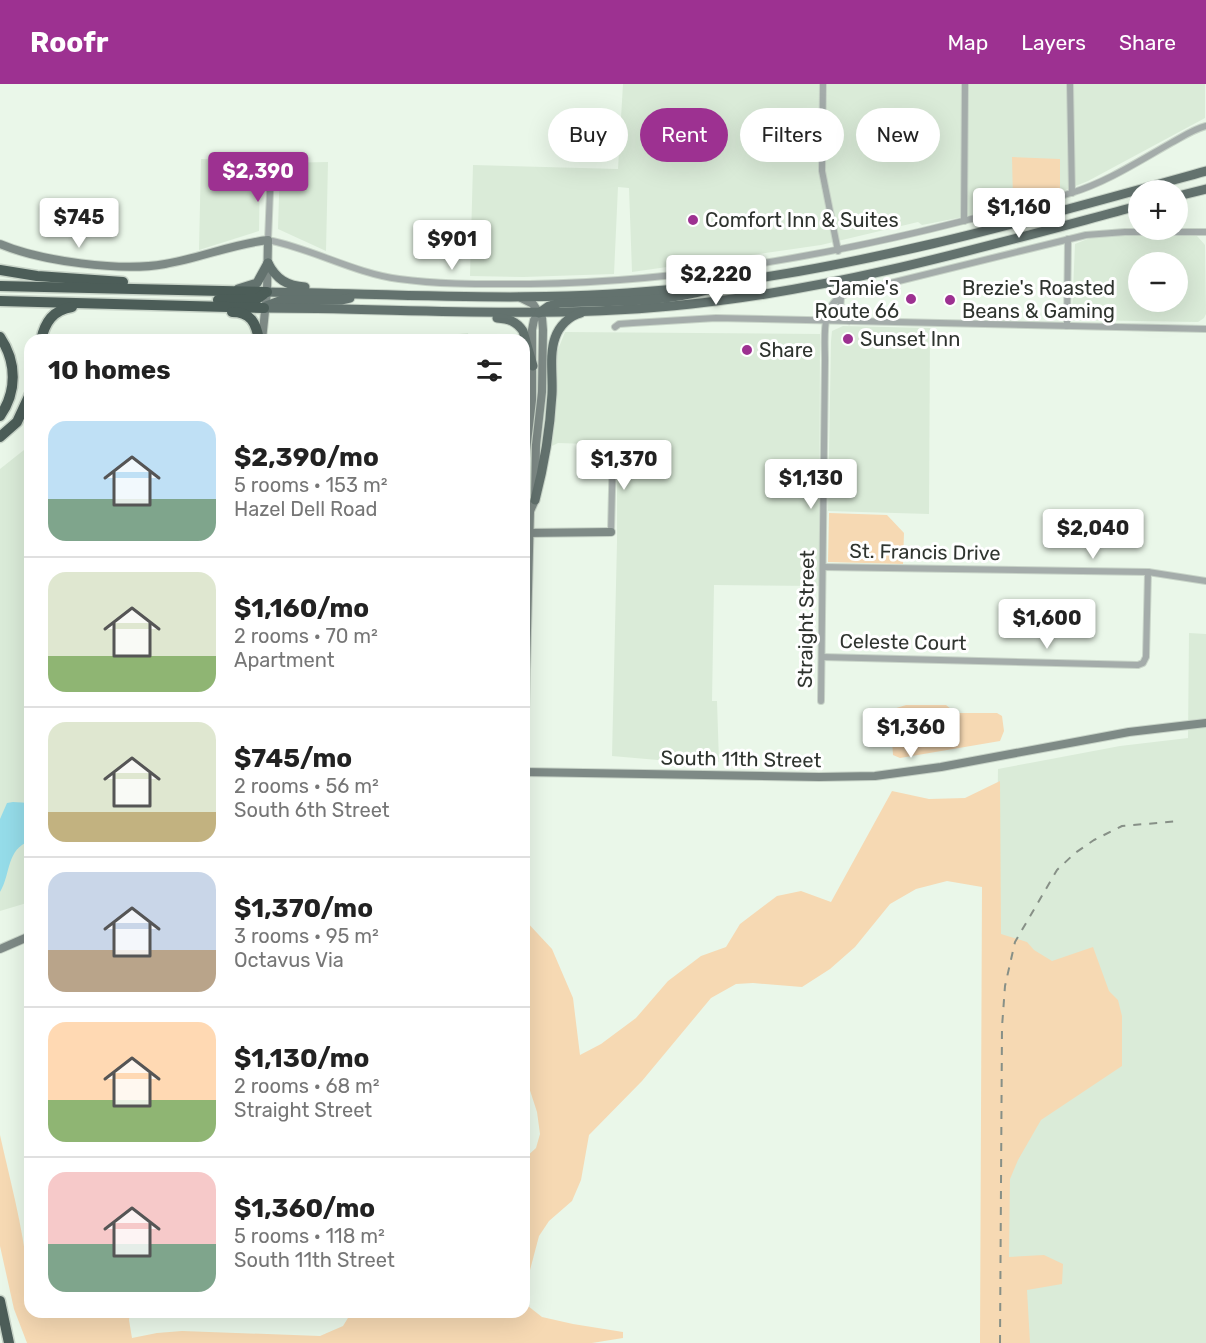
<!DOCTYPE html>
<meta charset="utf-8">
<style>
:root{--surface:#fff;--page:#f2f2f2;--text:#222;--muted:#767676;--line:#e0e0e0;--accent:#9d3191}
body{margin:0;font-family:Rubik,sans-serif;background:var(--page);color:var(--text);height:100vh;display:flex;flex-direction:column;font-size:22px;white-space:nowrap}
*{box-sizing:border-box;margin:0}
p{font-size:20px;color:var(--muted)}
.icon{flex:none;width:33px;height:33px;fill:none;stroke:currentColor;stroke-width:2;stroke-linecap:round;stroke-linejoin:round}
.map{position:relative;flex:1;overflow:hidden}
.side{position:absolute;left:24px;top:250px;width:506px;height:984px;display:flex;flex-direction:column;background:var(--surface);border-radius:18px;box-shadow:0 6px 24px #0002}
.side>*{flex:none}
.top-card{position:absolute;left:548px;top:24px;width:568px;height:54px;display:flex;gap:12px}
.fabs{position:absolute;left:1128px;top:96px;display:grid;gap:12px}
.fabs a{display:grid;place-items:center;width:60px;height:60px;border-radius:50%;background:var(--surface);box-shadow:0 6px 24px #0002;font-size:30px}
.price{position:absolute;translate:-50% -51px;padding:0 14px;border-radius:6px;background:#fff;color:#222;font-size:20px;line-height:39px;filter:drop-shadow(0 2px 3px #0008)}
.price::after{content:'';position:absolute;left:50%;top:36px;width:18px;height:14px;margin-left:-9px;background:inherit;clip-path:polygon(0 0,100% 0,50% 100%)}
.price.active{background:var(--accent);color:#fff}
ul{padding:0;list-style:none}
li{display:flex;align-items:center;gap:18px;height:150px;padding:0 24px}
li+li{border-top:2px solid var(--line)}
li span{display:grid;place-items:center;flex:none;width:168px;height:120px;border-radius:18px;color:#555}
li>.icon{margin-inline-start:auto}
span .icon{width:72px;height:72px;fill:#fffc;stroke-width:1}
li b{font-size:26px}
h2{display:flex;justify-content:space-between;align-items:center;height:72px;padding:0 24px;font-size:26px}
.pill{padding:0 21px;border-radius:27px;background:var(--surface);box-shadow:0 6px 24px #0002;font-size:21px;line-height:54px}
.pill.active{background:var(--accent);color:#fff}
header{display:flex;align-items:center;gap:36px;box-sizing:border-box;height:84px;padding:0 30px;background:var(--accent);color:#fff}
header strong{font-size:28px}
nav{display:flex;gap:33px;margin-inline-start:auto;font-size:21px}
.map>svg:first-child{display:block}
</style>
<header>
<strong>Roofr</strong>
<nav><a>Map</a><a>Layers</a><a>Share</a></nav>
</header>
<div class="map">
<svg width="1206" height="1259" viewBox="0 0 1206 1259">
<rect width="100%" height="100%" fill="#eaf7e9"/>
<!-- built -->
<g fill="#daebd8" fill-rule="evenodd">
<polygon points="623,0 1205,0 1205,34 1088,97 1063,107 958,134 922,141 918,138 821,161 632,188 629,104 618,103 614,190 523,193 470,192 473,81 618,85"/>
<polygon points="201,75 260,76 259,147 199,166"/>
<polygon points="328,78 326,167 278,145 280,79"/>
<path d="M 1115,151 L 1197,152 L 1205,161 L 1206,230 L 1204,234 L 1198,238 L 1078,236 L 1072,231 L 1075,160 L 1090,154 ZM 1138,178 L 1178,178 L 1178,218 L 1138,218 Z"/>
<polygon points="843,242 930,244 929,430 828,427 831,257 832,247"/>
<polygon points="565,248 820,250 819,502 714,501 712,617 717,617 719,678 658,676 612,672 617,458 617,361 558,359 550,363 556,313 557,268"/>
<polygon points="468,249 469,256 419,256 429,253"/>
<polygon points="30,357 30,818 0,827 0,385 24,366"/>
<polygon points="1189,549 1206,550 1206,1259 989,1259 998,685 1120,662 1188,654"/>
</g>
<!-- green -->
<g fill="#f6d9b3">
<polygon points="1012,73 1060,75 1060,105 1013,117"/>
<polygon points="829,429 887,431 904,449 903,480 828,478"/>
<polygon points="906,621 946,621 956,629 997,629 1002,632 1004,647 1000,657 900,674 893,671 890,626"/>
<path d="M 1000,697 L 1001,850 L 1027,858 L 1034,866 L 1052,877 L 1093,863 L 1109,907 L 1118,916 L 1122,932 L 1122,982 L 1041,1036 L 1018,1076 L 1010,1095 L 1009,1173 L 1044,1171 L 1063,1180 L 1062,1200 L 1027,1206 L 1030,1259 L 980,1259 L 982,803 L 947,797 L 916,805 L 890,820 L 855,863 L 830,885 L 802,903 L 753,899 L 736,900 L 711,914 L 642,997 L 589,1051 L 581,1096 L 572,1117 L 549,1137 L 539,1152 L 530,1186 L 525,1215 L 528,1222 L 542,1233 L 573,1240 L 623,1248 L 623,1254 L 592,1259 L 27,1259 L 14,1225 L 0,1162 L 0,1051 C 13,1109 30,1169 30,1228 L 130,1229 L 129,1236 L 132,1254 L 157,1249 L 182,1247 L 320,1252 L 343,1242 L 351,1229 L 524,1228 L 524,1075 L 536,1064 L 540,1050 L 537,1028 L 524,988 L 524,835 L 552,865 L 573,914 L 580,971 L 601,960 L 636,934 L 668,897 L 701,872 L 726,863 L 740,840 L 777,812 L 801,807 L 831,818 L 892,707 L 929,715 L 965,714 Z"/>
</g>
<!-- water -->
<path fill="#95dce9" d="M 13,718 L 30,719 L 30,757 C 6,765 11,790 0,808 L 0,735 L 7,719 Z"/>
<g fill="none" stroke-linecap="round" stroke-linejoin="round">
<!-- street casing -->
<g stroke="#c8d4c8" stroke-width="8">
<g id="street">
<polyline points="823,0 822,87 838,167"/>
<polyline points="1070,0 1072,109"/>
<path d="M 271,84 L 268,156 C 313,165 354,189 399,195 C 442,201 486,200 530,200 C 679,198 824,173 967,136 C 1002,127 1037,120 1071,109 C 1107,98 1139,77 1171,59 C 1182,53 1194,45 1206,42"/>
<polyline points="964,137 965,0"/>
<polyline points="841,212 840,229 849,237"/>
<polyline points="1067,242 1068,155"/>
<polyline points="615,243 619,240 633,239 716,234 1206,245"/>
<polyline points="611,448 613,365"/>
<polyline points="823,483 1148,488 1206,497"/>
<polyline points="822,573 1138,581 1143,579 1146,573 1148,488"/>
<path d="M 821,617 L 825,276 C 825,253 820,220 846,210 L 1086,151 L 1125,148 L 1206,148"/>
</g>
</g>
<!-- secondary casing -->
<g stroke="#c8d4c8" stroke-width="10">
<g id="secondary">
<path d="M 0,160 C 40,177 121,188 165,180 C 200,174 233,160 268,156 L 267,208 L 262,256"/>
<polyline points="519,213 533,220 542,234 543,246 542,308 536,361 535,416 530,427 524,665"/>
<polyline points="524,383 532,316 532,246 534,236 539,229"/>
<polyline points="524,415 530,427"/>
<polyline points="524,449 611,448"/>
<polyline points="524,688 819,693 875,692 941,683 1129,648 1206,639"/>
<polyline points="0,865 30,852"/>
</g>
</g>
<!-- primary casing -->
<g stroke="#c8d4c8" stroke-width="11">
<g id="primary">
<polyline points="1178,112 1206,105"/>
<path d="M 268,179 C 276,195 287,202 305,203"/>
<polyline points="238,205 257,199 268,179"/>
<path d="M 267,208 C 405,210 545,220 683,204 C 861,185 1034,135 1206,87"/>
<polyline points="266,222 282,216 341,216 350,214"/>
<path d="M 264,224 C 406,224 548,236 691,220 C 843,204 991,161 1138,122"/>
<path d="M 539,229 L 549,222 L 560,219 C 607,217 662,219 707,206"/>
<path d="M 497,234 C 509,235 516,237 523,247 L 533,282"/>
<path d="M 535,416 C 544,382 550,346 552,310 C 553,292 549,271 555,254 C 559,242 569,232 581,229"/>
</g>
</g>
<!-- highway casing -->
<g stroke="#c8d4c8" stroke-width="13">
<g id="highway">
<polyline points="0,186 37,192 123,198"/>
<polyline points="0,202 267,208"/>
<polyline points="218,216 257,215 264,210"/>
<polyline points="0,217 264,224"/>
<path d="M 232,228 C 251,228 256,239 259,256"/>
<path d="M 0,253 C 17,278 17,308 0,332"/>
<path d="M 41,256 C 45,238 53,226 72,223"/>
<polyline points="0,353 17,338 30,310"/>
<polyline points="0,1217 9,1259"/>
</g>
</g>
<!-- street -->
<use href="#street" stroke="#a4acaa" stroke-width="6"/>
<!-- secondary -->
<use href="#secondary" stroke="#7e8a86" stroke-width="8"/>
<!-- primary -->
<use href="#primary" stroke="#63726e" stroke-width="9"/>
<!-- highway -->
<use href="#highway" stroke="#4c5d58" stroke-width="10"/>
<!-- rail -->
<polyline stroke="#879087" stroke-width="2" stroke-dasharray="8 8" stroke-linecap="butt" points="1000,1259 1002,943 1005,902 1015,858 1057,786 1075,769 1094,756 1122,742 1180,737"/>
</g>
<!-- markers -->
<g fill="#9d3191" stroke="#fff" stroke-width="2">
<circle cx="693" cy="136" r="6"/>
<circle cx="911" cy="215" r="6"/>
<circle cx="950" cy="216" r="6"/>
<circle cx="848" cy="255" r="6"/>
<circle cx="747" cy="266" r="6"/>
</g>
<g text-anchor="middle" stroke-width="6" stroke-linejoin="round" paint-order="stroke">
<!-- poi labels -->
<g font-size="20" fill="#2f342f" stroke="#fff" text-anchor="start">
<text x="705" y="143">Comfort Inn &amp; Suites</text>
<text x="899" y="211" text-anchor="end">Jamie's<tspan x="899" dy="23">Route 66</tspan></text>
<text x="962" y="211">Brezie's Roasted<tspan x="962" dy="23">Beans &amp; Gaming</tspan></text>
<text x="860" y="262">Sunset Inn</text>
<text x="759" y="273">Share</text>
</g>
<!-- street labels -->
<g font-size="20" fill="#2f342f" stroke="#fff">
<text transform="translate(925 468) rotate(1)" y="7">St. Francis Drive</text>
<text transform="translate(806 535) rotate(-89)" y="7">Straight Street</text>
<text transform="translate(903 558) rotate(1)" y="7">Celeste Court</text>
<text transform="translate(741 675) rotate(1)" y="7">South 11th Street</text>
</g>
</g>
</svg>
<div class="fabs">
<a>+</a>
<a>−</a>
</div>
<b class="price active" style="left:258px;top:119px">$2,390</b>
<b class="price" style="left:1019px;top:155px">$1,160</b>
<b class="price" style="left:79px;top:165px">$745</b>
<b class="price" style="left:452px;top:187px">$901</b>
<b class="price" style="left:716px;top:222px">$2,220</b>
<b class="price" style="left:624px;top:407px">$1,370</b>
<b class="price" style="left:811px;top:426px">$1,130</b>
<b class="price" style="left:1093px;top:476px">$2,040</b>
<b class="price" style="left:1047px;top:566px">$1,600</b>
<b class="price" style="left:911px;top:675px">$1,360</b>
<div class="top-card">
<a class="pill">Buy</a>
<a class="pill active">Rent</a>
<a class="pill">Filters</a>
<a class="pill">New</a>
</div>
<section class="side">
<h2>10 homes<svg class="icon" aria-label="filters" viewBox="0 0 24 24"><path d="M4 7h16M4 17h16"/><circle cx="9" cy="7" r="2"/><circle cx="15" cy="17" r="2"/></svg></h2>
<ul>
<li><span style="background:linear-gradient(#bfe0f5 65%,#7fa58c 0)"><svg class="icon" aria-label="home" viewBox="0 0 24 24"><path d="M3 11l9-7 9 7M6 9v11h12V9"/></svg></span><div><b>$2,390/mo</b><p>5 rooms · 153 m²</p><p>Hazel Dell Road</p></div></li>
<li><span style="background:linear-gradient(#dfe7d0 70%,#8fb573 0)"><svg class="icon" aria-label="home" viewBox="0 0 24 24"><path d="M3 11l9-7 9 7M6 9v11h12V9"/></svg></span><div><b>$1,160/mo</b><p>2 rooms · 70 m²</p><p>Apartment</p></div></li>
<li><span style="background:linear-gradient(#dfe7d0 75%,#c2b280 0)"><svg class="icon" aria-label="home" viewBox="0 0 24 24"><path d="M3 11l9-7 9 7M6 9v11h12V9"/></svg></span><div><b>$745/mo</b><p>2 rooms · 56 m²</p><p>South 6th Street</p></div></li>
<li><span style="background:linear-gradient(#c9d6e8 65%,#b9a48a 0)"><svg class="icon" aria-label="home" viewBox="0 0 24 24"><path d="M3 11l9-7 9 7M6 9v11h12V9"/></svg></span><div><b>$1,370/mo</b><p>3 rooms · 95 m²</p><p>Octavus Via</p></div></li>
<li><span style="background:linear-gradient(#ffd9b3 65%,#8fb573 0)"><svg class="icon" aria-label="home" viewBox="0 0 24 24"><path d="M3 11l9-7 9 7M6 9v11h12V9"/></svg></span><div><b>$1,130/mo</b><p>2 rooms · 68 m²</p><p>Straight Street</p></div></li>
<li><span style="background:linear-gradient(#f6c9c9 60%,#7fa58c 0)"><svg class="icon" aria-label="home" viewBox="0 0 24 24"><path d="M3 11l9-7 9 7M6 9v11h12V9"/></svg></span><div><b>$1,360/mo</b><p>5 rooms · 118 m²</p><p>South 11th Street</p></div></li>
</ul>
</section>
</div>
